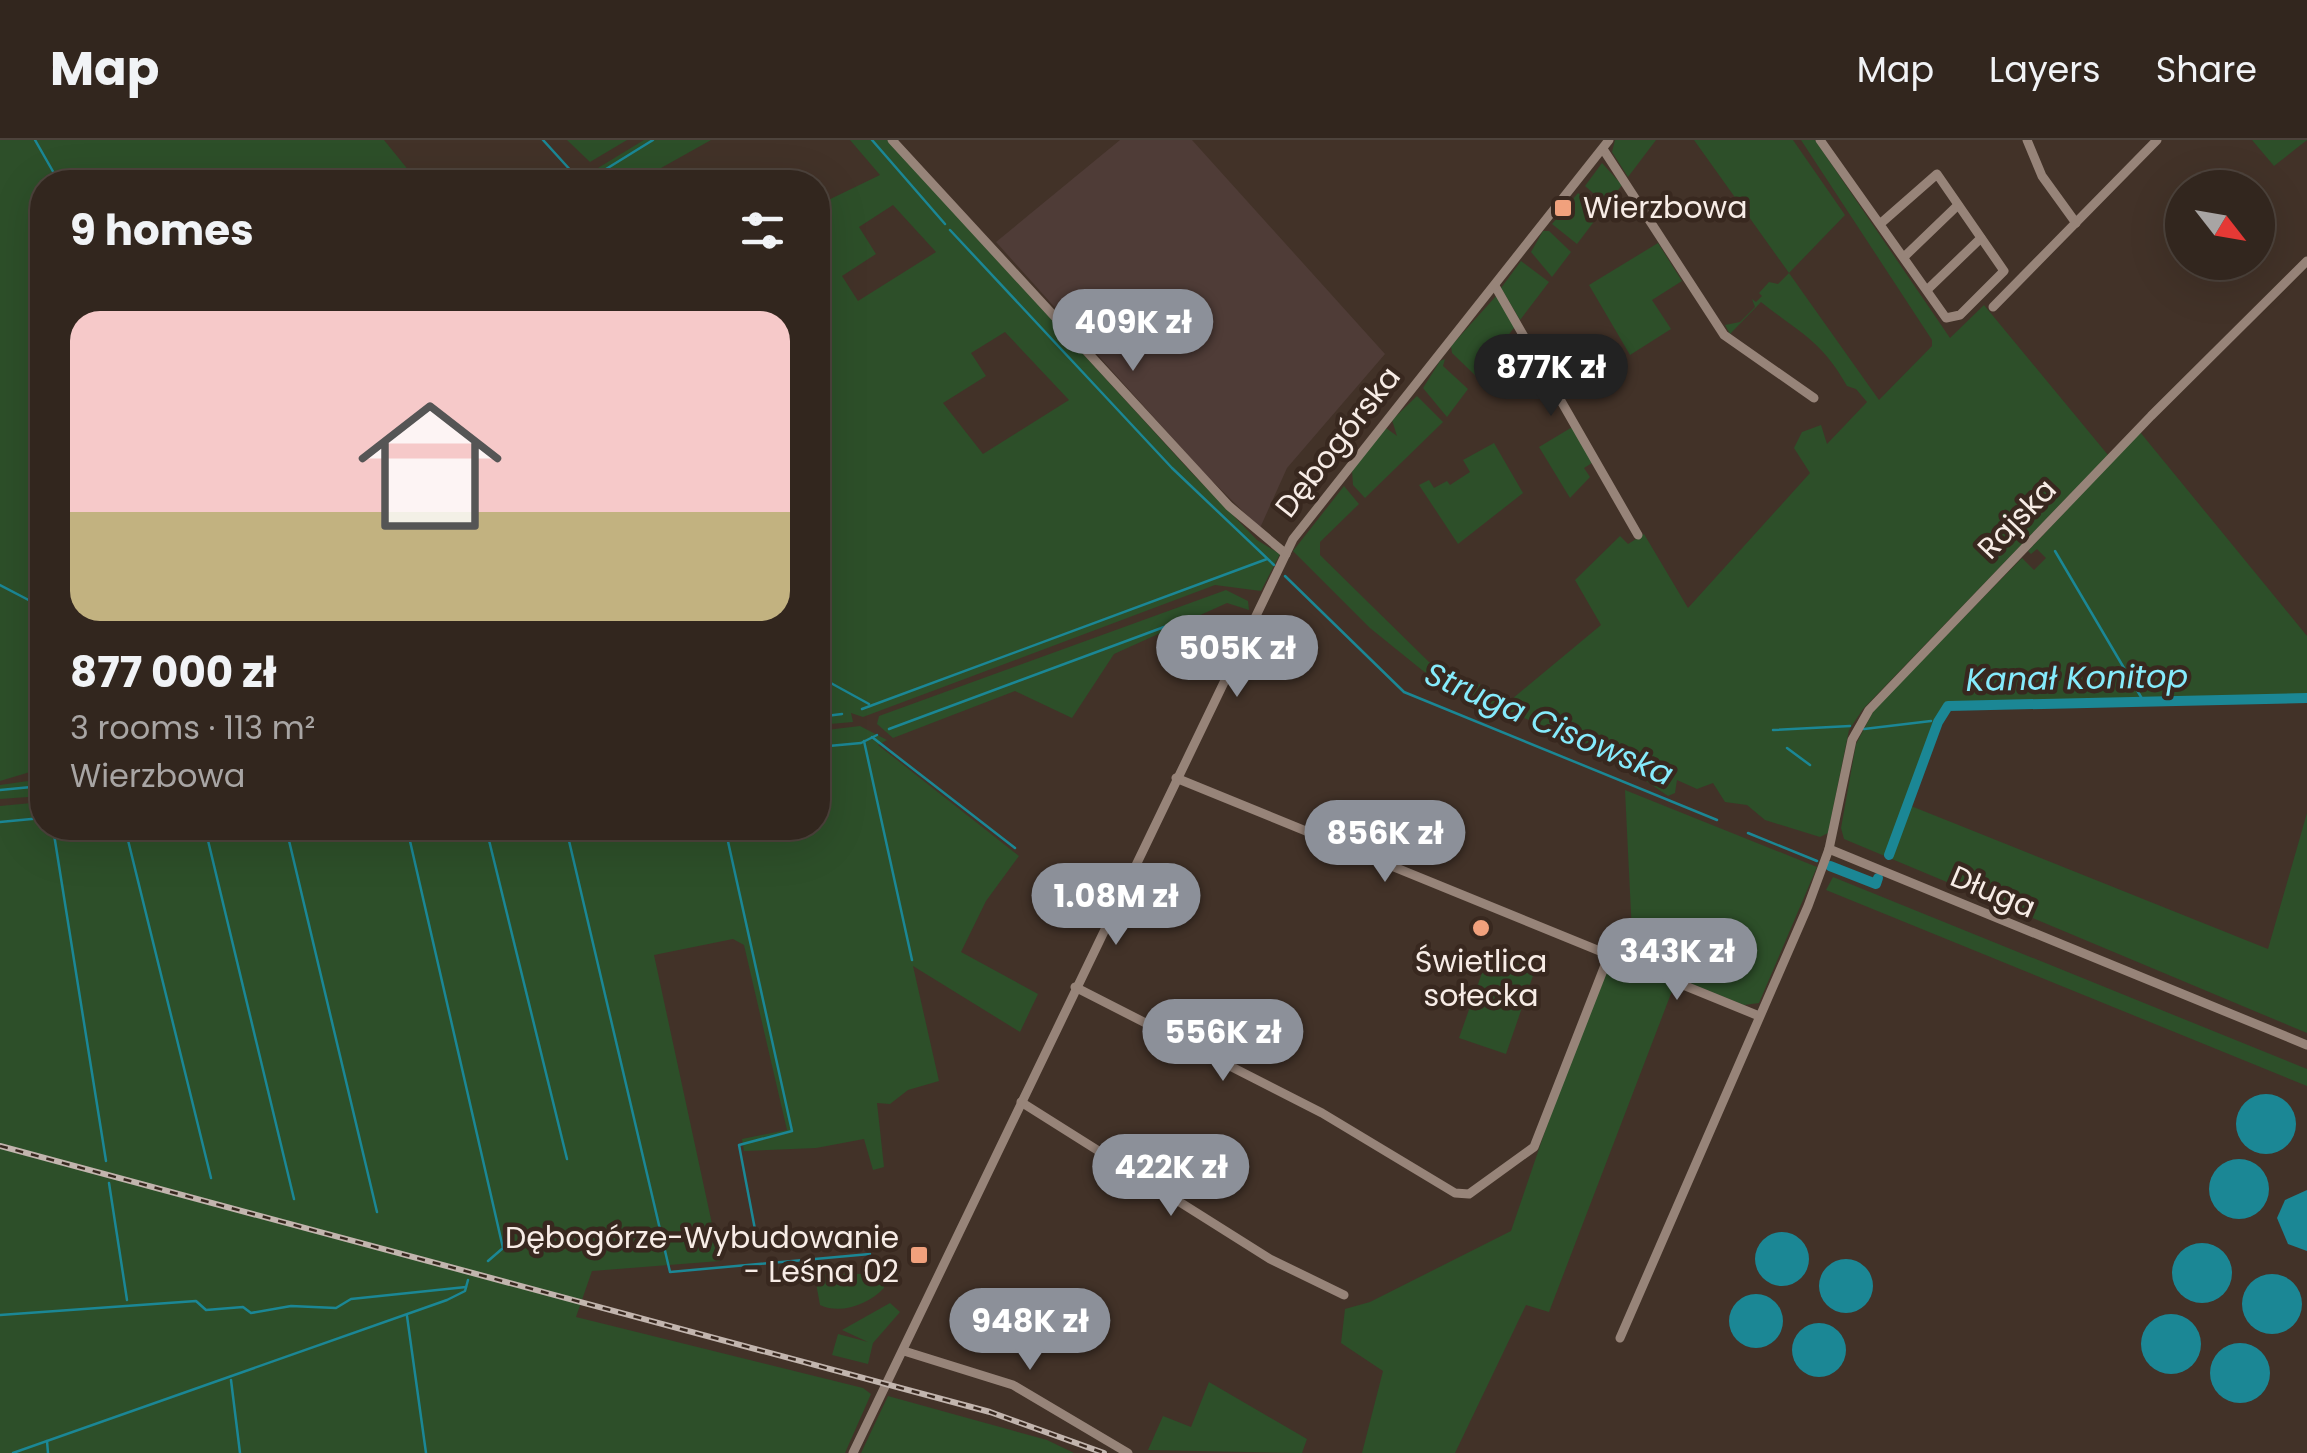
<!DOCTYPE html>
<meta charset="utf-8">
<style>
:root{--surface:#32261e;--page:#3d322b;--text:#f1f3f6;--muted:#a8a5a4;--line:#4d433c;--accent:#8c9099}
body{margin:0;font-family:Poppins,sans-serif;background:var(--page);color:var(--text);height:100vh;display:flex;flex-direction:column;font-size:38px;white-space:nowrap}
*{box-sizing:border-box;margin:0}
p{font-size:32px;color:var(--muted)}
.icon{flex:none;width:55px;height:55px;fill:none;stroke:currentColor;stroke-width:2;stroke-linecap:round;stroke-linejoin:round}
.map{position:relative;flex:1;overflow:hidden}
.drawer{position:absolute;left:30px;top:30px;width:800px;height:670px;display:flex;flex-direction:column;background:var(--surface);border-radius:40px;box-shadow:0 10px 40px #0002,0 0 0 2px var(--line)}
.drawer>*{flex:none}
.needle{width:65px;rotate:121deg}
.fabs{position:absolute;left:2165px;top:30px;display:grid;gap:20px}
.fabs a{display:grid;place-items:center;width:110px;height:110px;border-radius:50%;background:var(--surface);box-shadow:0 10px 40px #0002,0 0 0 2px var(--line);font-size:50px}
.price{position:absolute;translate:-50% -85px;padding:0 22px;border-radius:35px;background:var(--accent);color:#fff;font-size:32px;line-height:65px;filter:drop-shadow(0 2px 5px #0008)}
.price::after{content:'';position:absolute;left:50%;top:60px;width:30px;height:22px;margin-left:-15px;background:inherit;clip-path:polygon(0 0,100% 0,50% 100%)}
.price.current{background:#222;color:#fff}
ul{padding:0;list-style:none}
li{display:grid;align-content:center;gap:20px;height:530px;padding:0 40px}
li+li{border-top:2px solid var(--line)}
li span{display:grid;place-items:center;height:310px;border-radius:30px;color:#555}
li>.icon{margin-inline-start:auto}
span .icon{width:180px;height:180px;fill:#fffc;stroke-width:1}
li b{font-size:42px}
h2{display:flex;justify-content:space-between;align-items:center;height:120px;padding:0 40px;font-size:42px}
header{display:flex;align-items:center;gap:60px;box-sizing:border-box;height:140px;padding:0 50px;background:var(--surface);border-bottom:2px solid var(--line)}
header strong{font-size:48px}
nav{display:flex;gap:55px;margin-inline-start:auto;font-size:35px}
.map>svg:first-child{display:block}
</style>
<header>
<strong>Map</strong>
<nav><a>Map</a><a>Layers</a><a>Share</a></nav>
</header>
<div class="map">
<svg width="2307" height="1313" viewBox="0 0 2307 1313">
<rect width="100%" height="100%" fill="#423228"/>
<!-- industrial -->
<polygon fill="#4f3c37" points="1120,0 1192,0 1385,214 1287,328 1260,388 1203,332 996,102"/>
<!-- green -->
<g fill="#2d4f29" fill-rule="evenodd">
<polygon points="0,0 384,0 418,42 42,42 42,610 34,613 40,629 0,641"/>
<polygon points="567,0 627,0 590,22"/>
<polygon points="644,0 711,0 636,42 575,42"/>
<path d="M 850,0 L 888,0 L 1190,331 L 1257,400 L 1280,414 L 1261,451 L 1215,445 L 863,577 L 851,573 L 853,582 L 818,585 L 818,65 L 880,35 ZM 893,65 L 936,112 L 858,161 L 842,136 L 876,114 L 859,87 ZM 1005,192 L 1069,260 L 983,314 L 943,263 L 986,236 L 971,213 Z"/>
<polygon points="1615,0 1656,0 1628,37 1612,12"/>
<path d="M 1694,0 L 1793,0 L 1845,75 L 1789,133 L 1879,260 L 1932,206 L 1932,200 L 1801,0 L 1815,0 L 1950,198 L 1984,165 L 2108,315 L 1863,569 L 1849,590 L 1828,693 L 1820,697 L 1765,680 L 1747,665 L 1725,662 L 1713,643 L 1697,649 L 1677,640 L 1675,653 L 1668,656 L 1624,626 L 1622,618 L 1438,543 L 1370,488 L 1293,411 L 1344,346 L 1359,364 L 1320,402 L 1320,415 L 1429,522 L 1512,559 L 1601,485 L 1575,440 L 1620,396 L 1628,404 L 1644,394 L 1688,468 L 1810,333 L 1794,308 L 1802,292 L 1821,285 L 1827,304 L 1867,262 L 1856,249 L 1847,246 C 1822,201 1800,193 1761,162 L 1730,194 L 1725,185 L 1740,182 L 1755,167 L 1752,159 L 1756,162 L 1762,156 L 1759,153 L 1769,142 L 1778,144 L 1789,133 Z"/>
<polygon points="2252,0 2307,0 2274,26"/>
<polygon points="1602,23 1622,45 1607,65 1585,46"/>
<polygon points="1578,53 1602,71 1577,104 1552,84"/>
<polygon points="1543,91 1549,91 1571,112 1552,137 1531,112"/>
<polygon points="1658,103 1682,141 1652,160 1671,189 1630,215 1589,145"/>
<polygon points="1521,121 1549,142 1520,180 1501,148"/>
<polygon points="1497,155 1516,185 1477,237 1452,213 1451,206"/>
<polygon points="1445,219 1443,226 1468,249 1447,277 1423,248 1440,221"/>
<polygon points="1417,256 1443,282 1365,358 1353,345 1352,330 1386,288 1397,296 1392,280"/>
<polygon points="1574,286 1595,321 1584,328 1590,337 1570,358 1539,307"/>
<polygon points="2140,292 2307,496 2307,555 1953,562 1940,570 1906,664 2268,809 2307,673 2307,893 1844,699 1841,688 1856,604 1875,568 2022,418 2034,430 2046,418 2037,409 2031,414 2028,411"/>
<polygon points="1494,303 1523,353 1458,404 1419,345 1429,340 1434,348 1447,341 1450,345 1470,332 1463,320"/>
<polygon points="1226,450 1248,461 1249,470 1227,463 1114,514 1072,578 1015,551 893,598 877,584 879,576"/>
<polygon points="860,586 887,600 878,605 1019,716 986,761 961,812 1038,854 1020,892 913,826 939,941 908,950 890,964 877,963 884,1027 873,1030 864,999 816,1008 744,1011 742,999 787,990 744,805 733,799 654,815 720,1121 592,1131 576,1177 863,1248 871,1254 845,1313 0,1313 0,666 42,662 42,688 818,688 818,591"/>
<polygon points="42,639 42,656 0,659 0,645"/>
<polygon points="1625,650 1817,727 1759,863 1744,865 1677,838 1549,1172 1526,1165 1455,1313 1362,1313 1383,1231 1341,1203 1345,1169 1370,1162 1511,1091 1608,806 1633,814"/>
<polygon points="1833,737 2307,929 2307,946 1826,750"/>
<polygon points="1489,813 1535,830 1506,914 1459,898"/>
<path d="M 824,1134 L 883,1134 L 884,1148 C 869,1164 841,1175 820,1165 L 816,1143 Z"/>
<polygon points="890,1163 900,1172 873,1203 868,1224 832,1215 838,1194 868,1202 842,1190"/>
<polygon points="1209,1242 1307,1299 1302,1313 1148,1310 1163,1276 1191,1287"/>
<polygon points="888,1256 1047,1300 1074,1313 861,1313"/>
</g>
<!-- water -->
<g fill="#1b8795">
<circle cx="2266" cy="984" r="30"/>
<circle cx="2239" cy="1049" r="30"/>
<polygon points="2307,1050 2307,1111 2288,1104 2277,1078 2285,1060"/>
<circle cx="1782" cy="1119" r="27"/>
<circle cx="2202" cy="1133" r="30"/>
<circle cx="1846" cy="1146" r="27"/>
<circle cx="2272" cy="1164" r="30"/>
<circle cx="1756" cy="1181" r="27"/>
<circle cx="2171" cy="1204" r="30"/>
<circle cx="1819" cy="1210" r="27"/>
<circle cx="2240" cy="1233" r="30"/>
</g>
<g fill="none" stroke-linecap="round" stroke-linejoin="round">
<!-- stream -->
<g stroke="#1b8795" stroke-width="2.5">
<polyline points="35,0 59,42"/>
<polyline points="543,0 573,33"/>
<polyline points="872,0 945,84"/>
<polyline points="598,34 653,0"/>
<polyline points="579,40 591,38"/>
<polyline points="950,90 1172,328 1274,425"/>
<polyline points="2055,411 2144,562"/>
<polyline points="1285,436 1404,552 1717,680"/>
<polyline points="0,445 42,467"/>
<polyline points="818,536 869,564"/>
<polyline points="862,569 1267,419"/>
<polyline points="818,577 842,574"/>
<polyline points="889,589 1183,480"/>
<polyline points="1864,589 1931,581"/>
<polyline points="1773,590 1850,586"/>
<polyline points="872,597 1015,708"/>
<polyline points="864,601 912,820"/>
<polyline points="818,607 861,603 877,595"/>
<polyline points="1787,608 1810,625"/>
<polyline points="0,650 42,646"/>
<polyline points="0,682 42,678"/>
<polyline points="53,688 106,1021"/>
<polyline points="125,688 211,1038"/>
<polyline points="205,688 294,1059"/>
<polyline points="286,688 377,1072"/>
<polyline points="407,688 503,1108 488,1121"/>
<polyline points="486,688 567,1019"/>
<polyline points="566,688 670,1132 870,1114"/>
<polyline points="725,688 792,991 739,1005 757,1100"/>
<polyline points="1748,693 1817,721"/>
<polyline points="109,1043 127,1160"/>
<polyline points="0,1175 196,1161 206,1170 243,1167 251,1173 291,1166 336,1168 351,1159 466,1147"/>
<polyline points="407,1176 426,1313"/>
<polyline points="231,1240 240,1313"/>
<polyline points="47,1301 48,1313"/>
<polyline points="13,1313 447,1160 465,1151 468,1140"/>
</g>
<!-- canal -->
<g stroke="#1b8795" stroke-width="10">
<polyline points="1889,715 1938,582 1948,566 2307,558"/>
<polyline points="1830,726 1876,744 1878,738"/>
</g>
<!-- minor -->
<g stroke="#978479" stroke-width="9">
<polyline points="892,0 1229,366 1286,414"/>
<polyline points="1820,0 1946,178 1960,175 2004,131 1937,34 1880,84"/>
<polyline points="2027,0 2042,36 2076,83"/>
<polyline points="1603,9 1724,195 1814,258"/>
<polyline points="1904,117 1958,65"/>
<polyline points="1495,146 1638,395"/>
<polyline points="1927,150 1981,98"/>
<polyline points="1993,167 2157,0"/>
<polyline points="1176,638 1759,876"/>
<polyline points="1829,709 2307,905"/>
<polyline points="1075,847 1322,973 1455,1053 1469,1054 1534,1007 1609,815"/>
<polyline points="1021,962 1270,1119 1344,1155"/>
<polyline points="1620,1198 1808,766 1829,709 1852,600 1869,570 2151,276 2307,121"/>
<polyline points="904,1211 1013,1245 1128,1313"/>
<polyline points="853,1313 1293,399 1609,0"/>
</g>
<!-- rail casing -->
<g stroke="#c2b5ae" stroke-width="6">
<polyline id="rail" points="0,1006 990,1272 1104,1313"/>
</g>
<!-- rail -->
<use href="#rail" stroke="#38281f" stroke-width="2.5" stroke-dasharray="8" stroke-linecap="butt"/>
</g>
<!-- markers -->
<g fill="#f1a17d" stroke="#38281f" stroke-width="4">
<rect x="1553" y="58" width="20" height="20" rx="5"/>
<circle cx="1481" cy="788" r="10"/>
<rect x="909" y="1105" width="20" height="20" rx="5"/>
</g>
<g text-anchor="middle" stroke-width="9" stroke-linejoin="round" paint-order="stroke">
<!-- poi labels -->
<g font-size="30" fill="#f7ece6" stroke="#38281f" text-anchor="start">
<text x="1583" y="78">Wierzbowa</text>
<text x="1481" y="832" text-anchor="middle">Świetlica<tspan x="1481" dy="34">sołecka</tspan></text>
<text x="899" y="1108" text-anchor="end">Dębogórze-Wybudowanie<tspan x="899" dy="34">- Leśna 02</tspan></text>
</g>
<!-- street labels -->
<g font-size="30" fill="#f7ece6" stroke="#38281f">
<text transform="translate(1338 302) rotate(-52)" y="10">Dębogórska</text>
<text transform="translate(2017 379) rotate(-46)" y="10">Rajska</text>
<text transform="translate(1993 752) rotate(23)" y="10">Długa</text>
</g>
<!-- water labels -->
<g font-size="32" font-style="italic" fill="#85ebfc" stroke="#38281f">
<text transform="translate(2077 538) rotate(-1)" y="11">Kanał Konitop</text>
<text transform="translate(1549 584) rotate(23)" y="11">Struga Cisowska</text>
</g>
</g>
</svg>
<div class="fabs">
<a><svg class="needle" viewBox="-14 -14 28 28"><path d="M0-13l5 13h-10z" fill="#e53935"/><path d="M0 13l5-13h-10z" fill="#a8a5a4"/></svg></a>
</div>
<b class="price" style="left:1133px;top:234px">409K zł</b>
<b class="price current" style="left:1551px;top:279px">877K zł</b>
<b class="price" style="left:1237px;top:560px">505K zł</b>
<b class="price" style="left:1385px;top:745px">856K zł</b>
<b class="price" style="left:1116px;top:808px">1.08M zł</b>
<b class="price" style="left:1677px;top:863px">343K zł</b>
<b class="price" style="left:1223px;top:944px">556K zł</b>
<b class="price" style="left:1171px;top:1079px">422K zł</b>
<b class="price" style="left:1030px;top:1233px">948K zł</b>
<section class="drawer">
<h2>9 homes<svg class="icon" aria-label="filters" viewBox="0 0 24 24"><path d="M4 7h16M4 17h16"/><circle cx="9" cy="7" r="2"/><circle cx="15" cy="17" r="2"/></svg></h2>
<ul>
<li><span style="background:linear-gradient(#f6c9c9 65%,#c2b280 0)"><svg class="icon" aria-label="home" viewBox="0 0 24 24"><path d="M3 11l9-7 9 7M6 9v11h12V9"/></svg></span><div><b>877 000 zł</b><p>3 rooms · 113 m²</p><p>Wierzbowa</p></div></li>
</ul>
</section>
</div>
